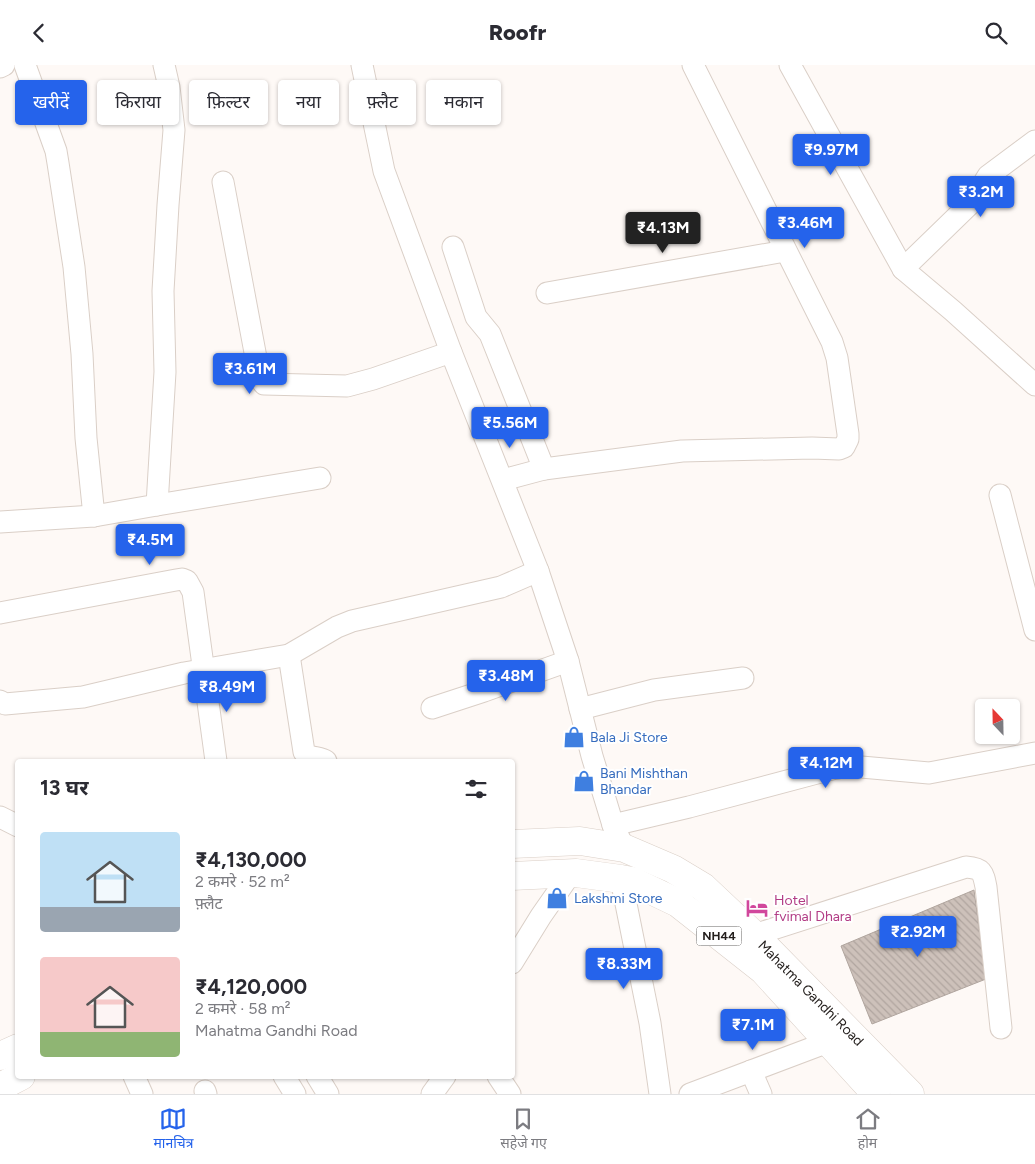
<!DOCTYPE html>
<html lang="hi">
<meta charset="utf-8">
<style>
:root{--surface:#fff;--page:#f2f2f3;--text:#2b2b33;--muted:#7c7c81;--line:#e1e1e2;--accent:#2563eb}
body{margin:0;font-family:Figtree,"Noto Sans Devanagari",sans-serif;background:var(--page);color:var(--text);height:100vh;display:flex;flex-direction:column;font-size:19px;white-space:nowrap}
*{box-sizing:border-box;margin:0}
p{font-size:16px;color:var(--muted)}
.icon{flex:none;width:28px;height:28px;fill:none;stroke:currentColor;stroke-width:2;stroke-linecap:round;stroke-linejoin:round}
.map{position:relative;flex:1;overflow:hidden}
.side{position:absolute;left:15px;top:694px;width:500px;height:320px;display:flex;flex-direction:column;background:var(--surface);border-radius:5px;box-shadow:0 1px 4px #0004}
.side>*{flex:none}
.guide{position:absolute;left:15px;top:15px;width:500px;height:45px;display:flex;gap:10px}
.needle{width:32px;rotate:338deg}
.fabs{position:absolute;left:975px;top:634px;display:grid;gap:10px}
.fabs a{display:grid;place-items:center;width:45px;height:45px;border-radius:5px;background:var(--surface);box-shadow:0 1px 4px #0004;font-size:25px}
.price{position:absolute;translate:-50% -42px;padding:0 11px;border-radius:5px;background:var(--accent);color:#fff;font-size:16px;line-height:32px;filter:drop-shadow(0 1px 2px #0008)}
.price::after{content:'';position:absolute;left:50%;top:30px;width:15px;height:11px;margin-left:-8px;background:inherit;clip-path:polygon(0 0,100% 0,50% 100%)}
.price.on{background:#222;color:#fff}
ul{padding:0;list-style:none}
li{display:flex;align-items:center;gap:15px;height:125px;padding:0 25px}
li span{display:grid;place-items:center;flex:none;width:140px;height:100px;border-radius:5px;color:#555}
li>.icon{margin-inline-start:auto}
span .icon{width:60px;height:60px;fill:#fffc;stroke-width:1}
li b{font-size:21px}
h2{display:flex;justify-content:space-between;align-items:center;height:60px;padding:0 25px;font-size:21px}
.chip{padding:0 18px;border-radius:5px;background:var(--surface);box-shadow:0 1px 4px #0004;font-size:18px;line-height:45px}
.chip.on{background:var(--accent);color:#fff}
header{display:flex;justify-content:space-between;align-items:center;height:65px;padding:0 25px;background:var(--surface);font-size:22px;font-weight:800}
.tab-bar{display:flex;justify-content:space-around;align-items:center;height:70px;border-top:1px solid var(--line);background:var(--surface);font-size:14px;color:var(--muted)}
.tab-bar a{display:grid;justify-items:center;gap:2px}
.tab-bar .on{color:var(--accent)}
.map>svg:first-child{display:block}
</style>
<header><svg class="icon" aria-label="back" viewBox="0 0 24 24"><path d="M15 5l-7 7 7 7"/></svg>Roofr<svg class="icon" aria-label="search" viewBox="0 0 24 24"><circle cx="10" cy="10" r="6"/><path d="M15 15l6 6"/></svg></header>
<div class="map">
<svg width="1035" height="1029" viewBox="0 0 1035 1029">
<defs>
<pattern id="building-back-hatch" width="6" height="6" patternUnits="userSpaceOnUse" patternTransform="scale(1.25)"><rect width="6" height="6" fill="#cdc1ba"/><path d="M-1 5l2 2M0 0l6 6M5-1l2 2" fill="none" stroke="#b0a59f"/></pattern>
</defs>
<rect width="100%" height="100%" fill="#fef9f6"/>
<!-- building -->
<polygon fill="url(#building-back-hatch)" stroke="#b0a59e" points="974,825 986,914 872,959 841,881"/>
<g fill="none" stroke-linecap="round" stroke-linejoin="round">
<!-- minor casing -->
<g stroke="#dacfc7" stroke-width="23">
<g id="minor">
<polyline points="25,0 56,86 58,98 74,202 82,289 86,373 94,451"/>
<polyline points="362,0 384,106 451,287 538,506 568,596 592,691 613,760 624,783"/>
<polyline points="790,0 903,204 953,246 1035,320"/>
<polyline points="0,2 4,0"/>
<polyline points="223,117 260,314 264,319 347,321 373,314 451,287"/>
<polyline points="453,182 476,252 490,269 544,404 682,386 812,383 839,384 844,382 848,374 848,369 837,293 832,277 693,0"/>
<polyline points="903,204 972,137 988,111 1035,76"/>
<polyline points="547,228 785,186"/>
<polyline points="503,415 544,404"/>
<polyline points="1000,430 1035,565"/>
<polyline points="157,440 320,413"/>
<polyline points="0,457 94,451 157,440 165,307 163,226 168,140 174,65 169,22 164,0"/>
<polyline points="0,548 176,515 182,514 187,516 193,527 216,696"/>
<path d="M 289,590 L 304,687 C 309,694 319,691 326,696"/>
<polyline points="0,636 5,639 83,632 184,608 289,590 337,562 352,556 501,522 538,506"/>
<polyline points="432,643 484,626 568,596"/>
<polyline points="580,644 654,625 743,613"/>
<polyline points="0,752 18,761"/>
<polyline points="613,760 689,742 832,704 850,701 929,708 1035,688"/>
<polyline points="621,814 650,958 660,1029"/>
<path d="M 754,870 L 966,802 C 982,803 983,807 986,822 L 1001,963"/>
<polyline points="512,898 541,851 571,808"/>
<polyline points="751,1006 761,1029"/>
<polyline points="134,1011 142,1029"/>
<polyline points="284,1011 295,1029"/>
<polyline points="317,1011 328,1029"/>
<polyline points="498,1011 510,1029"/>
<polyline points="205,1026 206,1029"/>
<polyline points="432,1029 445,1011"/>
<polyline points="690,1029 828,977"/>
</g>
</g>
<!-- highway casing -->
<g stroke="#dacfc7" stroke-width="29">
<g id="highway">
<polyline points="512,779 580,776 624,783 673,804 703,822 754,870 910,1029"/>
<polyline points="512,811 576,808 621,814 632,816 678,838 763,905 876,1029"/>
<polyline points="0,991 18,983"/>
<polyline points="0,1022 21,1011"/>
</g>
</g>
<!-- minor -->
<use href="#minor" stroke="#fff" stroke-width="21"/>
<!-- highway -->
<use href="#highway" stroke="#fff" stroke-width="28"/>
</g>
<!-- icons -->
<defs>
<g id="shop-bare" transform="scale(1.725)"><path d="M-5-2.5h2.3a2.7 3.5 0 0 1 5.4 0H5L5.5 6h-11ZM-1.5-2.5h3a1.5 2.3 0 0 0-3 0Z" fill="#3f7fe0" stroke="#fff" stroke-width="2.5" paint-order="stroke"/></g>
<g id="hotel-bare" transform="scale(1.725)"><path d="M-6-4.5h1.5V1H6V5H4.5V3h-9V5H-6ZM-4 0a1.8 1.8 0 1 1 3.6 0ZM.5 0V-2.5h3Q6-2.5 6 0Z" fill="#d1479c" stroke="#fff" stroke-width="2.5" paint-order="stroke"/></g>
</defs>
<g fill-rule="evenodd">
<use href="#shop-bare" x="574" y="672"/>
<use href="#shop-bare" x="584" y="716"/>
<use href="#shop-bare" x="557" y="833"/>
<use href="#hotel-bare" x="757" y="843"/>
</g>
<g text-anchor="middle" stroke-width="4" stroke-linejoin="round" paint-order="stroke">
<!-- shield labels -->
<rect fill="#fff" stroke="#656260" stroke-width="1" x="696.5" y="861.5" width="45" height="19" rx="4"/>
<g font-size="12" font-weight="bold" fill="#231e1c">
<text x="719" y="875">NH44</text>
</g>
<!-- shop labels -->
<g font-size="14" fill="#366cbe" stroke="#fff" text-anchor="start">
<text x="590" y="677">Bala Ji Store</text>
<text x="600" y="713">Bani Mishthan<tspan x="600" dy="16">Bhandar</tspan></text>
<text x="574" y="838">Lakshmi Store</text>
</g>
<!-- hotel labels -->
<g font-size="14" fill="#b23c85" stroke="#fff" text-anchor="start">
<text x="774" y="840">Hotel<tspan x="774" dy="16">fvimal Dhara</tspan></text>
</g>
<!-- street labels -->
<g font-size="14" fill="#231e1c" stroke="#fff">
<text transform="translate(811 928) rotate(45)" y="5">Mahatma Gandhi Road</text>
</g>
</g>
</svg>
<div class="fabs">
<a><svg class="needle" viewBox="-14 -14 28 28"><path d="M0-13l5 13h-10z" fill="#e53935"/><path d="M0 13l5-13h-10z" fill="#7c7c81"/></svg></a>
</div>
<b class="price" style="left:831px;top:111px">₹9.97M</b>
<b class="price" style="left:981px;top:153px">₹3.2M</b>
<b class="price" style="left:805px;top:184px">₹3.46M</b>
<b class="price on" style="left:663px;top:189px">₹4.13M</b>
<b class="price" style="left:250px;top:330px">₹3.61M</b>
<b class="price" style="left:510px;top:384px">₹5.56M</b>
<b class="price" style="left:150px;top:501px">₹4.5M</b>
<b class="price" style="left:506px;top:637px">₹3.48M</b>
<b class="price" style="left:227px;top:648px">₹8.49M</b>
<b class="price" style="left:826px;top:724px">₹4.12M</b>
<b class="price" style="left:918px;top:893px">₹2.92M</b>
<b class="price" style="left:624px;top:925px">₹8.33M</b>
<b class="price" style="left:753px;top:986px">₹7.1M</b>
<div class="guide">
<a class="chip on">खरीदें</a>
<a class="chip">किराया</a>
<a class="chip">फ़िल्टर</a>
<a class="chip">नया</a>
<a class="chip">फ़्लैट</a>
<a class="chip">मकान</a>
</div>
<section class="side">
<h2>13 घर<svg class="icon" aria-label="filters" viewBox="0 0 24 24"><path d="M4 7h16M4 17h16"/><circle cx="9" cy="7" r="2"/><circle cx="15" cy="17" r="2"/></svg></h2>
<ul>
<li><span style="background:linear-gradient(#bfe0f5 75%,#9aa5b1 0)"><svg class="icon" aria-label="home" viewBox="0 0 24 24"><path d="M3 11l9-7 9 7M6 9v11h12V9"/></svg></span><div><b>₹4,130,000</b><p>2 कमरे · 52 m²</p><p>फ़्लैट</p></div></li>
<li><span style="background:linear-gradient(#f6c9c9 75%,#8fb573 0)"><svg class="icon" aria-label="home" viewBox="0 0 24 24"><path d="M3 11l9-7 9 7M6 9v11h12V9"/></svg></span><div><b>₹4,120,000</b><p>2 कमरे · 58 m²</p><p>Mahatma Gandhi Road</p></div></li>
</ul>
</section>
</div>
<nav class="tab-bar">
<a class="on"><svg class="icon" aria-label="map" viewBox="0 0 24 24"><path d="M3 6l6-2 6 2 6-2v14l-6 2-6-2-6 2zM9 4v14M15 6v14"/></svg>मानचित्र</a>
<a><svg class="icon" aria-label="saved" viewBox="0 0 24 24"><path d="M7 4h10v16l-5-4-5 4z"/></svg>सहेजे गए</a>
<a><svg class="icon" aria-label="home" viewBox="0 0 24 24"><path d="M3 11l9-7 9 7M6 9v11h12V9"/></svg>होम</a>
</nav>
